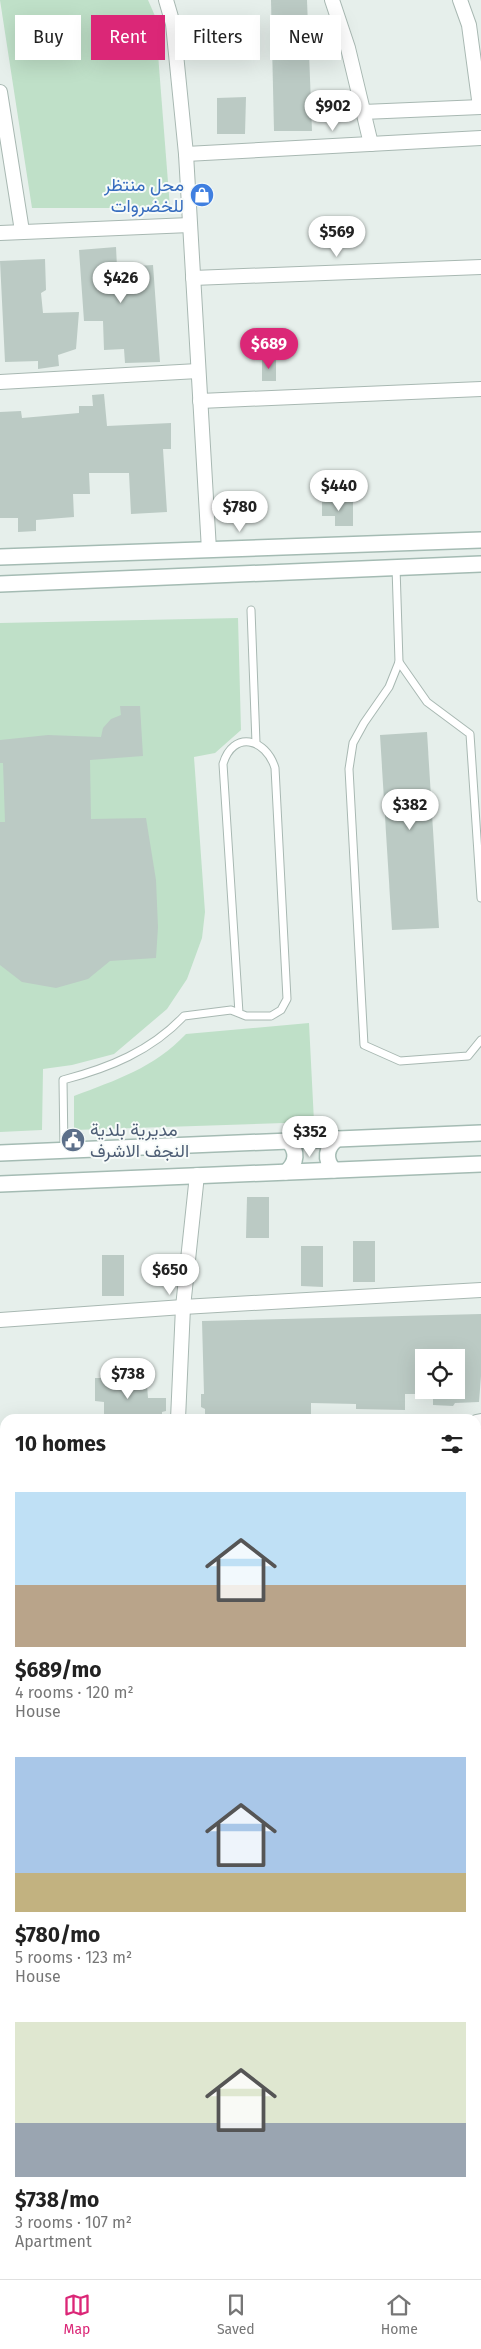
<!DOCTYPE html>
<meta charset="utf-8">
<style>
:root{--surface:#fff;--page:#f6f6f6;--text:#222;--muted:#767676;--line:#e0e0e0;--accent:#db2777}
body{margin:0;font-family:"Fira Sans",Vazirmatn,sans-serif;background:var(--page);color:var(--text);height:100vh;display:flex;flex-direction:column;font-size:19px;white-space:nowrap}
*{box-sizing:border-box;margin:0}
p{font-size:16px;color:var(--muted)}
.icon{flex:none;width:28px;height:28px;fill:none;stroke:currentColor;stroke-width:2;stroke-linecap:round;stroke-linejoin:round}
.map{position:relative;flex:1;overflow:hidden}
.details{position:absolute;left:0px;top:1414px;width:481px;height:866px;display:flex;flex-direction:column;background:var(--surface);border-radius:15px 15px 0 0;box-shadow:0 5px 20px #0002}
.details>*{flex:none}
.banner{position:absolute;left:15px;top:15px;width:451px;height:45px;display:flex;gap:10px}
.controls{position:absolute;left:415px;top:1349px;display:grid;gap:10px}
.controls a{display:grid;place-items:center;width:50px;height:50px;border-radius:0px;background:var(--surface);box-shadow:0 5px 20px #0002;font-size:25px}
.price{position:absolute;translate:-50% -42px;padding:0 11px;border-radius:18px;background:#fff;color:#222;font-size:16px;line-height:32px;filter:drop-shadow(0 1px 2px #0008)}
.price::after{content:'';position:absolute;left:50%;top:30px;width:15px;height:11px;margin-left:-8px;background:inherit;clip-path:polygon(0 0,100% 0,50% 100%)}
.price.on{background:var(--accent);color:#fff}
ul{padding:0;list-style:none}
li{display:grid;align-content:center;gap:10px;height:265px;padding:0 15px}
li span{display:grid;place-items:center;height:155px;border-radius:0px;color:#555}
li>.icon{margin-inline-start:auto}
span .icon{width:90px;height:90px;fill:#fffc;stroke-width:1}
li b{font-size:21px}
h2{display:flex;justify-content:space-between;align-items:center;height:60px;padding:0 15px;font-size:21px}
.chip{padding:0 18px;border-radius:0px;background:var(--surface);box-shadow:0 5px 20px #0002;font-size:18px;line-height:45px}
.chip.on{background:var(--accent);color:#fff}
.tab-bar{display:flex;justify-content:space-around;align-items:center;height:70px;border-top:1px solid var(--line);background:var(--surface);font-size:14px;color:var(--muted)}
.tab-bar a{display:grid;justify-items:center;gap:2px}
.tab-bar .on{color:var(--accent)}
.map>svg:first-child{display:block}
</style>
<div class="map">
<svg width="481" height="2279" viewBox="0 0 481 2279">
<rect width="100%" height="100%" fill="#e6efeb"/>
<!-- green -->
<g fill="#bfe0c8">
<polygon points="0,0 148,0 155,16 170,208 32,208"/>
<polygon points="238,618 241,730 215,753 194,757 205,912 202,938 187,979 167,1009 114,1054 72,1065 43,1069 42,1130 0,1132 0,623"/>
<path d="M 309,1023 L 314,1122 L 74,1130 L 74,1096 C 116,1080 154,1068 186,1034 Z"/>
</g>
<!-- building -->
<g fill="#bbcac4">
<polygon points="271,0 307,0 312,131 274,131"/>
<polygon points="246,97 245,134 217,134 217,98"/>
<polygon points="116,247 117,267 153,265 160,362 125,363 124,349 104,350 103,321 84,321 79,250"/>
<polygon points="45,259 46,290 41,293 43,313 79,312 76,349 58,355 59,366 38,369 38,361 5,362 0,261"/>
<rect x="262" y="359" width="14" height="22"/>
<polygon points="104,394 107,426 171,423 171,449 163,449 167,512 131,514 129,473 89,473 90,494 73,494 74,517 36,520 36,531 18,532 18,518 0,518 0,412 21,411 22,418 79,413 79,406 93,406 92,395"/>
<polygon points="353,500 353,526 335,526 335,516 322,516 322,501"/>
<polygon points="120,706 140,706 143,756 90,760 91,819 146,818 156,880 158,927 156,958 110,961 88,979 56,988 22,982 0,965 0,822 5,822 3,763 0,763 0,740 48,735 101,737 103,728 111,719 121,715"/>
<polygon points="427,732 439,928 392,930 380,735"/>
<polygon points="247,1197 269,1197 269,1238 246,1238"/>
<rect x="353" y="1241" width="22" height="41"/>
<polygon points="301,1246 323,1246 323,1287 301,1286"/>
<rect x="102" y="1255" width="22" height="41"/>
<polygon points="481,1314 481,1376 479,1402 455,1403 453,1406 433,1405 433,1390 458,1390 458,1361 456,1361 456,1358 424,1358 424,1394 405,1394 405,1410 356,1409 356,1404 311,1403 311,1415 301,1415 301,1419 284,1419 284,1417 205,1419 205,1409 201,1407 201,1394 204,1394 202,1321"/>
<polygon points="95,1378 141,1378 141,1385 147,1385 148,1398 166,1398 166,1411 162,1412 162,1419 104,1419 104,1402 95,1401"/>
</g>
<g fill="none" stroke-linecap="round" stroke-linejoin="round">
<!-- lane casing -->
<g stroke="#a8b8b2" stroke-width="9">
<g id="lane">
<polyline points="396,567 399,662 389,687 364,723 353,743 349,769 364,1045 400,1061 468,1056 481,1040"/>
<polyline points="251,610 256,743"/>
<polyline points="399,662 427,702 470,734 481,898"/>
<path d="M 64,1150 L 63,1080 C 109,1068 151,1051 184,1016 L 231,1010 L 246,1016 L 271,1016 L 281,1010 L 287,999 L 275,768 C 266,738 233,730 223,764 L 239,1013"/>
</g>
</g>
<!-- street casing -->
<g stroke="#a8b8b2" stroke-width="16">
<g id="street">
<polyline points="166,0 173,24 186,154 209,550"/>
<polyline points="332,0 348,48 371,144"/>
<polyline points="460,0 469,25 480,107"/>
<polyline points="0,92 22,231"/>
<polyline points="363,112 481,107"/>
<polyline points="186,154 481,138"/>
<polyline points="0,233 190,225"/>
<polyline points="193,278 481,267"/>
<polyline points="0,382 198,371"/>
<polyline points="200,401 481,389"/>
<polyline points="0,1320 183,1307 481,1290"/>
<polyline points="178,1419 183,1307 197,1175"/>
<polyline points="476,1422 481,1421"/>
<polyline points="0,1446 5,1446"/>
<polyline points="476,1546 481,1546"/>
<polyline points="0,1569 5,1569"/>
<polyline points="0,1757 5,1757"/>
<polyline points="476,1778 481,1778"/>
<polyline points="0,1883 5,1883"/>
<polyline points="476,1904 481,1904"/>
<polyline points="0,2009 5,2009"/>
<polyline points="476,2025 481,2025"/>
<polyline points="0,2127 5,2128"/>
<polyline points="476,2149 481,2149"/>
<polyline points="0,2264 5,2264"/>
<polyline points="286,2275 362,2279"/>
</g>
</g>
<!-- secondary casing -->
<g stroke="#a4bbb3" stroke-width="18">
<g id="secondary">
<polyline points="0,557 481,540"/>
<polyline points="0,584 481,564"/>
<polyline points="0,1153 481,1133"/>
<path d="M 334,1170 C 324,1160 326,1147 337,1139"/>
<path d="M 286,1172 C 297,1163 298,1151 288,1141"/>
<polyline points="0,1184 481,1164"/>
</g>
</g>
<!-- lane -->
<use href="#lane" stroke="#fff" stroke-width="7"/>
<!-- street -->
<use href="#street" stroke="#fff" stroke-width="14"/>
<!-- secondary -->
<use href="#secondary" stroke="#fff" stroke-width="15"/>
</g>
<!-- icons -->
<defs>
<g id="shop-disc" transform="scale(1.25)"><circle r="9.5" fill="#3f7fe0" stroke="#f7fbf9"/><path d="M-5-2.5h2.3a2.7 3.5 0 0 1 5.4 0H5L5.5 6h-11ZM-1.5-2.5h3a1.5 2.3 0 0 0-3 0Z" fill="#fff"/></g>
<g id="civic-disc" transform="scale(1.25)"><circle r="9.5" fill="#5c6f8a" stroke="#f7fbf9"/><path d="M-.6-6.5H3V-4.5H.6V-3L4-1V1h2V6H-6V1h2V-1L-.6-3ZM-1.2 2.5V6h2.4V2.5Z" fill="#fff"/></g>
</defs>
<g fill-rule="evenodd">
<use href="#shop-disc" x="202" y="195"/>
<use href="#civic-disc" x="73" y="1140"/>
</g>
<g text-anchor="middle" stroke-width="4" stroke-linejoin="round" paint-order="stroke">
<!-- shop labels -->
<g font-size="18" fill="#366cbe" stroke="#f7fbf9" text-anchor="end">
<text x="184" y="191">محل منتظر<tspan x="184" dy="21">للخضروات</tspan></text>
</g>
<!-- service labels -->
<g font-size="18" fill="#4e5e75" stroke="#f7fbf9" text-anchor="start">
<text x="90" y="1136">مديرية بلدية<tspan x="90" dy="21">النجف الاشرف</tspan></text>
</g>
</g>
</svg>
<div class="controls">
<a><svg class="icon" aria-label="locate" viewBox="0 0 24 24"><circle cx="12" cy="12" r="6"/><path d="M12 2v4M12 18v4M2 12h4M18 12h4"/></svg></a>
</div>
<b class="price" style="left:333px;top:132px">$902</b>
<b class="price" style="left:337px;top:258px">$569</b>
<b class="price" style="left:121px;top:304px">$426</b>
<b class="price on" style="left:269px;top:370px">$689</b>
<b class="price" style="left:339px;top:512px">$440</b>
<b class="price" style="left:240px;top:533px">$780</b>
<b class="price" style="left:410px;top:831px">$382</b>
<b class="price" style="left:310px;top:1158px">$352</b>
<b class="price" style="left:170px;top:1296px">$650</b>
<b class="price" style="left:128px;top:1400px">$738</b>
<div class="banner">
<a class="chip">Buy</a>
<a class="chip on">Rent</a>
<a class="chip">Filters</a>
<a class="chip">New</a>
</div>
<section class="details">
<h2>10 homes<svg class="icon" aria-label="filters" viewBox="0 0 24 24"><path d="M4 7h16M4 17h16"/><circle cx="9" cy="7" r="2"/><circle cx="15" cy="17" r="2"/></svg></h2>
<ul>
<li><span style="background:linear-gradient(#bfe0f5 60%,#b9a48a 0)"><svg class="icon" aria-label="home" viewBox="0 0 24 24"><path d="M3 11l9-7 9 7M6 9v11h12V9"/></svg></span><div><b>$689/mo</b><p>4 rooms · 120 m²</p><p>House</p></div></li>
<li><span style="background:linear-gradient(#a9c7e8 75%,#c2b280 0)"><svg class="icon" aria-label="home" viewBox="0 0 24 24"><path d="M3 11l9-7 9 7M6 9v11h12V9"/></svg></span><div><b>$780/mo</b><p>5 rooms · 123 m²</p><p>House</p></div></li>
<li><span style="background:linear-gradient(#dfe7d0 65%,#9aa5b1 0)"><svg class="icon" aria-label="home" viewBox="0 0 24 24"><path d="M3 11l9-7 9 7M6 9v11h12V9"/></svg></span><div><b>$738/mo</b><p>3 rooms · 107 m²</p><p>Apartment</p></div></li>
</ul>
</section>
</div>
<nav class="tab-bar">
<a class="on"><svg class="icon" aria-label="map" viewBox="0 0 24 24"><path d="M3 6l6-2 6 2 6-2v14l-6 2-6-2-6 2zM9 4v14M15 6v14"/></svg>Map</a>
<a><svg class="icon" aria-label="saved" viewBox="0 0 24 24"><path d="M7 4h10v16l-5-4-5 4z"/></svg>Saved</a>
<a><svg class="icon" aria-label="home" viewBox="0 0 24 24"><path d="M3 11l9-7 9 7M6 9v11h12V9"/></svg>Home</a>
</nav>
